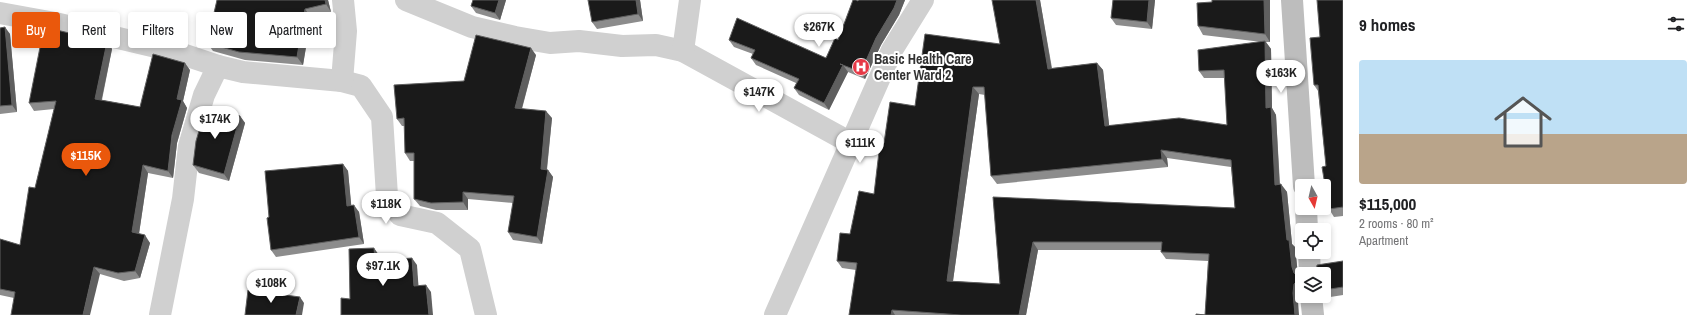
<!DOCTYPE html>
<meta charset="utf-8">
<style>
:root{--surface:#fff;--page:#f2f2f2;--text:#202124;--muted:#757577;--line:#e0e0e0;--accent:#ea580c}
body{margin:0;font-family:"Archivo Narrow",sans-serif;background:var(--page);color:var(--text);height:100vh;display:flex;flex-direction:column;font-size:15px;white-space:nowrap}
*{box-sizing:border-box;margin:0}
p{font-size:13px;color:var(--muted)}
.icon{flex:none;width:22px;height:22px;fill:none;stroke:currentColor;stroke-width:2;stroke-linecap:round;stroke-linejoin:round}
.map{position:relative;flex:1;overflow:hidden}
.panel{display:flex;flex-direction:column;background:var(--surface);width:360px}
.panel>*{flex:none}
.guide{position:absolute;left:12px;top:12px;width:380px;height:36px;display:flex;gap:8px}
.needle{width:26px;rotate:172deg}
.controls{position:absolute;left:1295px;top:179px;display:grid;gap:8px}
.controls a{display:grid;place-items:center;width:36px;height:36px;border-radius:4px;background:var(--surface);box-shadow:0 2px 6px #0003;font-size:20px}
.price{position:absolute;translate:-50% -34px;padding:0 9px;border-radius:14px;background:#fff;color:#222;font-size:13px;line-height:26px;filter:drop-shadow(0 1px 2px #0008)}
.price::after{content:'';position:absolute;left:50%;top:24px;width:12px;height:9px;margin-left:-6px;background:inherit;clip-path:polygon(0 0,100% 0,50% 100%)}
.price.active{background:var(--accent);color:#fff}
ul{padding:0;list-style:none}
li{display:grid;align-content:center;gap:8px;height:212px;padding:0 16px}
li+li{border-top:1px solid var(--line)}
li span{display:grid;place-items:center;height:124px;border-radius:4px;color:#555}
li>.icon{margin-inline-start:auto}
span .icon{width:72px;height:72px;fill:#fffc;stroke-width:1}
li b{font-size:17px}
h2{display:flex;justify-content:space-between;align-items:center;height:48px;padding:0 16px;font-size:17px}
.tag{padding:0 14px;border-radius:4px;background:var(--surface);box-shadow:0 2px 6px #0003;font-size:14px;line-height:36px}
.tag.active{background:var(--accent);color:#fff}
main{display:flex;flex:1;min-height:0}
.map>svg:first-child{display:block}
</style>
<main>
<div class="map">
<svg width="1343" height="315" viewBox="0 0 1343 315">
<rect width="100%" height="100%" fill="#fff"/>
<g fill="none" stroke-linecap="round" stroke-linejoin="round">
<!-- street -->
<g stroke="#d0d0d0" stroke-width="22">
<polyline points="406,0 472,27 515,37 550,43 579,41 622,46 656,45 683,51 851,143"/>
<polyline points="0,13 55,23 173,51 218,66 243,72 342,81 361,86 382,117 387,196 400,215 437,223 470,249 486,315"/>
<polyline points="683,51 690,0"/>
<polyline points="342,81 346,31 343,0"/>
<polyline points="160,315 183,199 189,146 204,95 218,66"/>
<polyline points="775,315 892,50 923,0"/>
</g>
<!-- secondary -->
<g stroke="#bdbdbd" stroke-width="22">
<polyline points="1292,0 1304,186"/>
<polyline points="1306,208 1307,230"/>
<polyline points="1309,252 1310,274"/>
<polyline points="1311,296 1313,315"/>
</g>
</g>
<!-- wall -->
<g fill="#8c8c8c" fill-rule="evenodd">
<polygon points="217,0 328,0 331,12 311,17 303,65 245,60 213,51 207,43"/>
<polygon points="473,0 506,0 500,20 476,13 471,6"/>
<polygon points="640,0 643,21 597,29 592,22"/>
<polygon points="859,0 905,0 899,15 881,45 865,79 848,72 829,110 799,95 794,88 796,83 756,65 751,58 753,54 734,47 729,40 826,58 838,40"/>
<path d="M 1040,0 L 1052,68 L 1097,63 L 1103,70 L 1109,125 L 1227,125 L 1225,78 L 1204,78 L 1199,71 L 1262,42 L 1203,35 L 1198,26 L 1270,0 L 1270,42 L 1266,42 L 1271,49 L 1272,108 L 1276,115 L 1280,184 L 1287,192 L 1292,244 L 1295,247 L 1298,275 L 1302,281 L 1302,289 L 1299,291 L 1298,301 L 1205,315 L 1208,261 L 1166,259 L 1161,252 L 1161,250 L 1038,250 L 1026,315 L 849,315 L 856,270 L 842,268 L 837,261 L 850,234 L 874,194 L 884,143 L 915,106 L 1000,44 ZM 979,94 L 985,95 L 991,176 L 997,184 L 1168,167 L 1167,158 L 1231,167 L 1235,208 L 993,197 L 1000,284 L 953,281 Z"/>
<polygon points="1113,0 1155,0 1152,29 1116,25 1111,18"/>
<polygon points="1343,0 1343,216 1334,217 1329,209 1326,166 1318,91 1314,85 1320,37"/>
<polygon points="0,28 10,34 17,112 0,114"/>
<polygon points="107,42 112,49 102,100 140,107 190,70 183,101 187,108 177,143 173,178 148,173 139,234 150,243 140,278 124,281 100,274 14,298 0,295 0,239 20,245 35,188 54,109 34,111 29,103"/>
<polygon points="536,55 522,109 552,118 547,170 548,170 553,177 542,244 513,240 508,232 513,203 468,199 468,210 436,210 420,206 414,199 414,161 410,161 405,153 405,126 402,126 397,119 464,81"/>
<polygon points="240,116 245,123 229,181 199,173 193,165"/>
<polygon points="343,164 348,171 351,205 359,212 364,244 276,257 271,250 269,217"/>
<polygon points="1343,261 1343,295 1324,298 1323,296 1324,296 1324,274"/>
</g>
<!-- shaded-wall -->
<g fill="#5f5f5f">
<polygon points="325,0 328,0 331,12 326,4"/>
<polygon points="499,0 506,0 500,20 495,13"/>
<polygon points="636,0 640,0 643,21 638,14"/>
<polygon points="897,0 905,0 899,15 881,45 865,79 861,72 876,38"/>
<polygon points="1036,0 1040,0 1053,77 1048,69"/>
<polygon points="1149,0 1155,0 1152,29 1147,22"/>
<polygon points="1264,0 1270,0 1270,42 1265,34"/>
<polygon points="305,9 311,17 303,65 297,57"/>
<polygon points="5,27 10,34 17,112 12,105"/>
<polygon points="1265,41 1271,49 1272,108 1276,115 1280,192 1275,185 1266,108"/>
<polygon points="107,42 112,49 100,107 95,99"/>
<polygon points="531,48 536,55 520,115 515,108"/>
<polygon points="185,63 190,70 183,101 187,108 177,143 173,178 168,171 177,99"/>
<polygon points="1097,63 1103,70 1110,133 1105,126"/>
<polygon points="843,65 848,72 829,110 824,103"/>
<polygon points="973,87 979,94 952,288 947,281"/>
<polygon points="546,111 552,118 546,176 541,169"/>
<polygon points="240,116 245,123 229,181 224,174"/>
<polygon points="1161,150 1167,158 1168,167 1162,159"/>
<polygon points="343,164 348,171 352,213 347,206"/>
<polygon points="143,165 148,173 138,240 132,232"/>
<polygon points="548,170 553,177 542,244 537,237"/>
<polygon points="1281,184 1287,192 1292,244 1295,247 1298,275 1299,279 1300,278 1302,281 1302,289 1299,291 1298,301 1299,315 1295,315 1293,293 1294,273 1292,267 1287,240"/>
<polygon points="463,192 468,199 468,210 463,202"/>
<polygon points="354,205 359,212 364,244 359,237"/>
<polygon points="145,235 150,243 140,278 135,271"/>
<polygon points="1033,242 1038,250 1026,315 1019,315"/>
<polygon points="374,248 379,255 379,268 375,261"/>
<polygon points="412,258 417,265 419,293 414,286"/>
<polygon points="94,267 100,274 90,315 83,315"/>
<polygon points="426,285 431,292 433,315 429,315"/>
<polygon points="300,297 304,303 302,315 296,315"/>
<polygon points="892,310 895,315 891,315"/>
</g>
<!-- building -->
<g fill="#1a1a1a" stroke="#5f5f5f" fill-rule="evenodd">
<polygon points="217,0 325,0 326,4 305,9 297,57 239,52 207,43"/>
<polygon points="473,0 499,0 495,13 471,6"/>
<polygon points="588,0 636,0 638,14 592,22"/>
<polygon points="853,0 856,0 858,1 859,0 897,0 894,8 876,38 861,72 840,64 843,65 824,103 794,88 799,79 751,58 755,50 729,40 737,18 826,58 835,38 838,40"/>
<path d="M 992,0 L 1036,0 L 1048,69 L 1097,63 L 1105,126 L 1179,118 L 1227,125 L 1224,70 L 1199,71 L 1198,50 L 1265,41 L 1266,108 L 1271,107 L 1275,185 L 1281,184 L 1287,240 L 1289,240 L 1292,267 L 1294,273 L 1300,278 L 1294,284 L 1293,293 L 1295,315 L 1196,315 L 1196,314 L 1205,315 L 1209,254 L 1161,252 L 1162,242 L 1033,242 L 1019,315 L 961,315 L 892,310 L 891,315 L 849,315 L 857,263 L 837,261 L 840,233 L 850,234 L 859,191 L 874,194 L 880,143 L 884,143 L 890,102 L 915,106 L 925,34 L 1000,44 ZM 973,87 L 984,87 L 991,176 L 1162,159 L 1161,150 L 1231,160 L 1235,208 L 993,197 L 1000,284 L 947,281 Z"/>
<polygon points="1113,0 1149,0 1147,22 1111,18"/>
<polygon points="1212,0 1264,0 1265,34 1198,26 1197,3 1212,2"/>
<polygon points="1317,0 1343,0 1343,207 1329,209 1322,167 1326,166 1318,85 1314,85 1310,38 1320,37"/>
<polygon points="5,27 12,105 0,106 0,28"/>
<polygon points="44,27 107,42 95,99 140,107 153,54 185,63 177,99 182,100 172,135 168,171 143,165 132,232 145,235 135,271 118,273 94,267 83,315 11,315 15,292 0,289 0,239 20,245 29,187 35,188 56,101 29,103"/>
<polygon points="476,35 531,48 515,108 546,111 541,169 548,170 537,237 508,232 514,196 463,192 463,202 431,203 414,199 414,153 405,153 404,118 397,119 394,85 464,81"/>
<polygon points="206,107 240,116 224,174 193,165 196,141"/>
<polygon points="343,164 347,206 354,205 359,237 271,250 267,218 269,217 265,171"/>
<polygon points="374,248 375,261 412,258 414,286 426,285 429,315 341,315 341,298 350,299 349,249"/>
<polygon points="1343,261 1343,287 1324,290 1324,274 1314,274 1316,272 1317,265"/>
<polygon points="248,290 300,297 296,315 245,315"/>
</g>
<!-- icons -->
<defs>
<g id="hospital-disc" transform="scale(0.9)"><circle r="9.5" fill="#e63946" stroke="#fff"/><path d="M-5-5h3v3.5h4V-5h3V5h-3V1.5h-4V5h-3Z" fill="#fff"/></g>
</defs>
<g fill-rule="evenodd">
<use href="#hospital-disc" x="861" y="67"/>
</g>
<g text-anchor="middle" stroke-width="4" stroke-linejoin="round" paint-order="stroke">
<!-- poi labels -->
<g font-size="14" font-weight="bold" fill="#333" stroke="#fff" text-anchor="start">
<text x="874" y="64">Basic Health Care<tspan x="874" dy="16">Center Ward 2</tspan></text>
</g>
</g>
</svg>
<div class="controls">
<a><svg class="needle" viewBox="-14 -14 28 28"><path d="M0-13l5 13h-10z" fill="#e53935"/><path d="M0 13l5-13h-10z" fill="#757577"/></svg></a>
<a><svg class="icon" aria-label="locate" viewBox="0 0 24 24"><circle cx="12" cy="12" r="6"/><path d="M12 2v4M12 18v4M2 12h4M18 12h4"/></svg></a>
<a><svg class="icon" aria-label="layers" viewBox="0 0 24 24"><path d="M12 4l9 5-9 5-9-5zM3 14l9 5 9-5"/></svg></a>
</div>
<b class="price" style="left:819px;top:48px">$267K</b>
<b class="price" style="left:1281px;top:94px">$163K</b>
<b class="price" style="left:759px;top:113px">$147K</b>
<b class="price" style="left:215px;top:140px">$174K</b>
<b class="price" style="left:860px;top:164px">$111K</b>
<b class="price active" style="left:86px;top:177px">$115K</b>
<b class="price" style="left:386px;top:225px">$118K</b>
<b class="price" style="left:383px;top:287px">$97.1K</b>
<b class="price" style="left:271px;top:304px">$108K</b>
<div class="guide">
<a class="tag active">Buy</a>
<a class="tag">Rent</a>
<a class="tag">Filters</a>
<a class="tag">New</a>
<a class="tag">Apartment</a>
</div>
</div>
<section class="panel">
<h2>9 homes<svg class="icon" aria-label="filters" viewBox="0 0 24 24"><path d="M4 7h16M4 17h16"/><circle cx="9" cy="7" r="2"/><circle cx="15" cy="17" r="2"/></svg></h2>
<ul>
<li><span style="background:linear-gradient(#bfe0f5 60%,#b9a48a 0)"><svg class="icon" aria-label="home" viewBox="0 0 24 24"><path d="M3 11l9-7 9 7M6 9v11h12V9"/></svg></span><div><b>$115,000</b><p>2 rooms · 80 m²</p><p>Apartment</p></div></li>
</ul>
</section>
</main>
